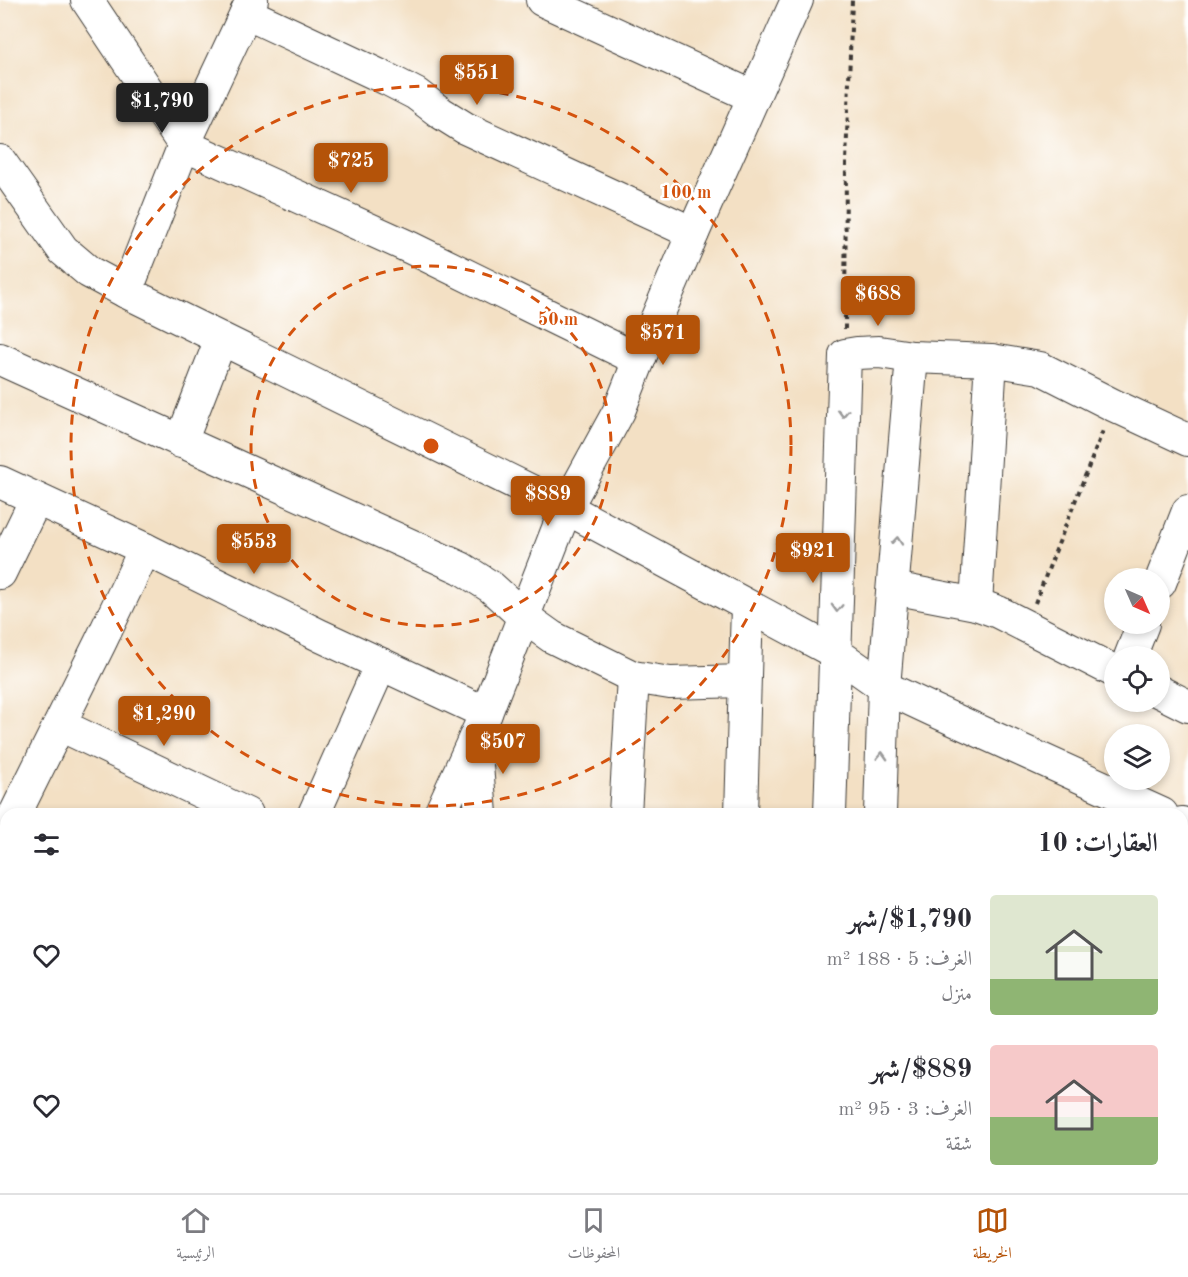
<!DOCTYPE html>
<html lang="ar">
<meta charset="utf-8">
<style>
:root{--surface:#fff;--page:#f7f7f7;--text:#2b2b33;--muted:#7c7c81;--line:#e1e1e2;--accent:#b45309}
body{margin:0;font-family:"Old Standard TT",Amiri,serif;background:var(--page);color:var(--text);direction:rtl;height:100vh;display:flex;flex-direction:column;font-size:22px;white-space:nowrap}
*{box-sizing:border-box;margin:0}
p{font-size:20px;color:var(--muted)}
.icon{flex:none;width:33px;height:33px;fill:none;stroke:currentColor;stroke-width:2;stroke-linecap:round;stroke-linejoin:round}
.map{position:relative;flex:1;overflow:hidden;direction:ltr}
.details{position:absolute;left:0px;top:808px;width:1188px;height:386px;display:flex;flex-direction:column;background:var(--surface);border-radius:18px 18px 0 0;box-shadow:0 3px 9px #0003;direction:rtl}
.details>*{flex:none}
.needle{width:39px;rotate:135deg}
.controls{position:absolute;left:1104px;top:568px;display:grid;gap:12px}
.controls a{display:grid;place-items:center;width:66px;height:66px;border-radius:50%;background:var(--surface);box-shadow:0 3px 9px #0003;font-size:30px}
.price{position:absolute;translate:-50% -51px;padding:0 14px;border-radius:6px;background:var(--accent);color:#fff;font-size:20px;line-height:39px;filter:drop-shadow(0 2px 3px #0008)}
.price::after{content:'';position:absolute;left:50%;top:36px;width:18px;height:14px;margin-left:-9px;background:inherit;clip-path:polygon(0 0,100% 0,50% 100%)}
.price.current{background:#222;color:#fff}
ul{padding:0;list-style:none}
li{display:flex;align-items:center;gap:18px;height:150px;padding:0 30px}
li span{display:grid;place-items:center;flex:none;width:168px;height:120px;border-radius:6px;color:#555}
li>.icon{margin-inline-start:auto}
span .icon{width:72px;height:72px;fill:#fffc;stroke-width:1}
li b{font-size:26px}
h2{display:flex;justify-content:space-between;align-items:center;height:72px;padding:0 30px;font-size:26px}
.tabs{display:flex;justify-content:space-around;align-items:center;height:84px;border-top:2px solid var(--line);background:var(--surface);font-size:16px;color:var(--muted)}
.tabs a{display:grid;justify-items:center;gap:3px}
.tabs .current{color:var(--accent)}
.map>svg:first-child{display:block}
</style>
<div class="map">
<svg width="1188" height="1193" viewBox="0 0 1188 1193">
<rect width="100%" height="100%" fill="#fff"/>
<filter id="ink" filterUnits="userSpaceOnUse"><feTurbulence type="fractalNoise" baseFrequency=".0167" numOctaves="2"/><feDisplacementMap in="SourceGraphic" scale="12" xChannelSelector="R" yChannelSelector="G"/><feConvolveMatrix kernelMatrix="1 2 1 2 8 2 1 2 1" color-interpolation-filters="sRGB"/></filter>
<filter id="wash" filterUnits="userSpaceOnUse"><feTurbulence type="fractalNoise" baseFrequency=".008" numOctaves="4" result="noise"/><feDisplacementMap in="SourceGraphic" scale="24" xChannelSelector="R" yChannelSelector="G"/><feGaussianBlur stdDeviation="1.35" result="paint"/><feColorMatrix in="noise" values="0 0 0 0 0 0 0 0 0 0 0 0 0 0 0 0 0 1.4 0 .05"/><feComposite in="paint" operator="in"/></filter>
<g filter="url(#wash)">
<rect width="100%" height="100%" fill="#f3e0c4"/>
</g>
<g filter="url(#ink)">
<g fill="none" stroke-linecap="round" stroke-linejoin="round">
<!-- minor casing -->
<g stroke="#3c3935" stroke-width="34">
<g id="minor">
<polyline points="87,0 184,145 411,248 639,360"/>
<polyline points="542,0 754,97"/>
<polyline points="246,13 387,79 416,94 441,113 465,128 693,233"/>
<polyline points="0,161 63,250 89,272 126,292 566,508 836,653 884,687 933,710 1162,814"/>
<polyline points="126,292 184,145 252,0"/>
<polyline points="0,359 461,568 491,587 524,617 552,637 633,677 670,683 744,681"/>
<polyline points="181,442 221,339"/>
<polyline points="0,482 145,549 321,636 486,713"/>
<polyline points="0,573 36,499"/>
<polyline points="1160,583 1188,511"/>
<polyline points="893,588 976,604 998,612 1114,671"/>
<polyline points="976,604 991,360"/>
<polyline points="1130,657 1143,624"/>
<polyline points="1160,692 1188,706"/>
<polyline points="60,725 247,814"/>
<polyline points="475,741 481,814"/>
<polyline points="15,814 100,643 145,549"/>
<polyline points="314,814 381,664"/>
<polyline points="440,814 486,713 566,508 619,411 639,360 693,233 797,0"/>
<polyline points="625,814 633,677"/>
<polyline points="741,814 747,606"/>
<polyline points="830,814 845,355 857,353 879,352 912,357 991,360 1040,368 1113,405 1188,440"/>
<polyline points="880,814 884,687 912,357"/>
<polyline points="1182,823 1188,826"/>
<polyline points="0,845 6,833"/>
<polyline points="1182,934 1188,936"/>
<polyline points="0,955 6,958"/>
<polyline points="0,1114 6,1117"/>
<polyline points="1182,1114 1188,1100"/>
<polyline points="161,1188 172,1193"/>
<polyline points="762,1188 774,1193"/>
<polyline points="965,1188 965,1193"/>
<polyline points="1033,1188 1045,1193"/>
<polyline points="4,1193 6,1188"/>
<polyline points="272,1193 275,1188"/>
<polyline points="477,1193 478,1188"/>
<polyline points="602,1193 602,1188"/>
<polyline points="719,1193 719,1188"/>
<polyline points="823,1193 823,1188"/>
<polyline points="868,1193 868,1188"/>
<polyline points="1143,1193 1146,1188"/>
</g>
</g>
<!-- path -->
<g stroke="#3c3935" stroke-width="4" stroke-dasharray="4.5 4.5" stroke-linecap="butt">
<polyline points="845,329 846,162 852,0"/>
<polyline points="1035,603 1104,428"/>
</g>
<!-- minor -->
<use href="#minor" stroke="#fff" stroke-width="32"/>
</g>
<!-- one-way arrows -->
<defs><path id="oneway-chevron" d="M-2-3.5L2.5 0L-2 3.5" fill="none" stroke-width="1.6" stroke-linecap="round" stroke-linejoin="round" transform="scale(1.5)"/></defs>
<g stroke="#999">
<use href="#oneway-chevron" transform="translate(843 413) rotate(92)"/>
<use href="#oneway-chevron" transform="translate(897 541) rotate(-85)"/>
<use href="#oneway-chevron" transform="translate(837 608) rotate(92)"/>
<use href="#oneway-chevron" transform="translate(882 756) rotate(-88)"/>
</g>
</g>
<!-- distance rings -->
<g fill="none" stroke="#d4530e" stroke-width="3" stroke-dasharray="10 8">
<circle cx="431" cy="446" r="180"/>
<circle cx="431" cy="446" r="360"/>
</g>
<circle cx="431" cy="446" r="9" fill="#d4530e" stroke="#fff" stroke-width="3"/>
<g font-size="18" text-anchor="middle" font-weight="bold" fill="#d4530e" stroke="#fff" stroke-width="5" stroke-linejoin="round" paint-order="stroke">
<text x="686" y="198">100 m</text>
<text x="558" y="325">50 m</text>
</g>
</svg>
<div class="controls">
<a><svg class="needle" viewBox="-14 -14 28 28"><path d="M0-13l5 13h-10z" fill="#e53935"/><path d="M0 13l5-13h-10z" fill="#7c7c81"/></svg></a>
<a><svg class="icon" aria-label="locate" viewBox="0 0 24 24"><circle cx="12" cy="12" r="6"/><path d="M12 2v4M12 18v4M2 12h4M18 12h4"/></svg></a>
<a><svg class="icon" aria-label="layers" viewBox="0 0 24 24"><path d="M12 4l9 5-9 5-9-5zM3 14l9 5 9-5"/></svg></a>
</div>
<b class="price" style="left:477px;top:106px">$551</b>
<b class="price current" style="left:162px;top:134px">$1,790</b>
<b class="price" style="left:351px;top:194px">$725</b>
<b class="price" style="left:878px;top:327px">$688</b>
<b class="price" style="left:663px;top:366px">$571</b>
<b class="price" style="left:548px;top:527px">$889</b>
<b class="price" style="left:254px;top:575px">$553</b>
<b class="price" style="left:813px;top:584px">$921</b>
<b class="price" style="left:164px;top:747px">$1,290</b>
<b class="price" style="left:503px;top:775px">$507</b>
<section class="details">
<h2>العقارات: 10<svg class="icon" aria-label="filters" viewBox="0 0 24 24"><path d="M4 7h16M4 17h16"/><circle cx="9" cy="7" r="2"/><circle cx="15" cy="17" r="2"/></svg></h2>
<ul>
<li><span style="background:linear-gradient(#dfe7d0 70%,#8fb573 0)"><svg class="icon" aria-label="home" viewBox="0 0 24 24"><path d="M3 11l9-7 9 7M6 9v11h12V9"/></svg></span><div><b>$1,790/شهر</b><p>الغرف: 5 · 188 m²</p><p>منزل</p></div><svg class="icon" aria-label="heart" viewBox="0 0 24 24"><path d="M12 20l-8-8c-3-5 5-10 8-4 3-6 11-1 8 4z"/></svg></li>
<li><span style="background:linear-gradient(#f6c9c9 60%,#8fb573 0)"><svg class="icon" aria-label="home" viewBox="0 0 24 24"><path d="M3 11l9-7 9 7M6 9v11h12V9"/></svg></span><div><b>$889/شهر</b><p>الغرف: 3 · 95 m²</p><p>شقة</p></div><svg class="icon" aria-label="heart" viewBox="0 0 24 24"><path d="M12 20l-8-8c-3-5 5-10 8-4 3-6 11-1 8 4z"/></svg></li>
</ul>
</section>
</div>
<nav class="tabs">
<a class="current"><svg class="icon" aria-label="map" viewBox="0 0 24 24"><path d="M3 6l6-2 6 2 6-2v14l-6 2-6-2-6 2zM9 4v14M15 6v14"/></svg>الخريطة</a>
<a><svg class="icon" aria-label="saved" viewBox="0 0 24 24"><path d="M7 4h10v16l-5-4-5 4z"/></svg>المحفوظات</a>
<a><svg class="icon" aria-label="home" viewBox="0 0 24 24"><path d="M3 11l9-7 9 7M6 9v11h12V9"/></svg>الرئيسية</a>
</nav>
